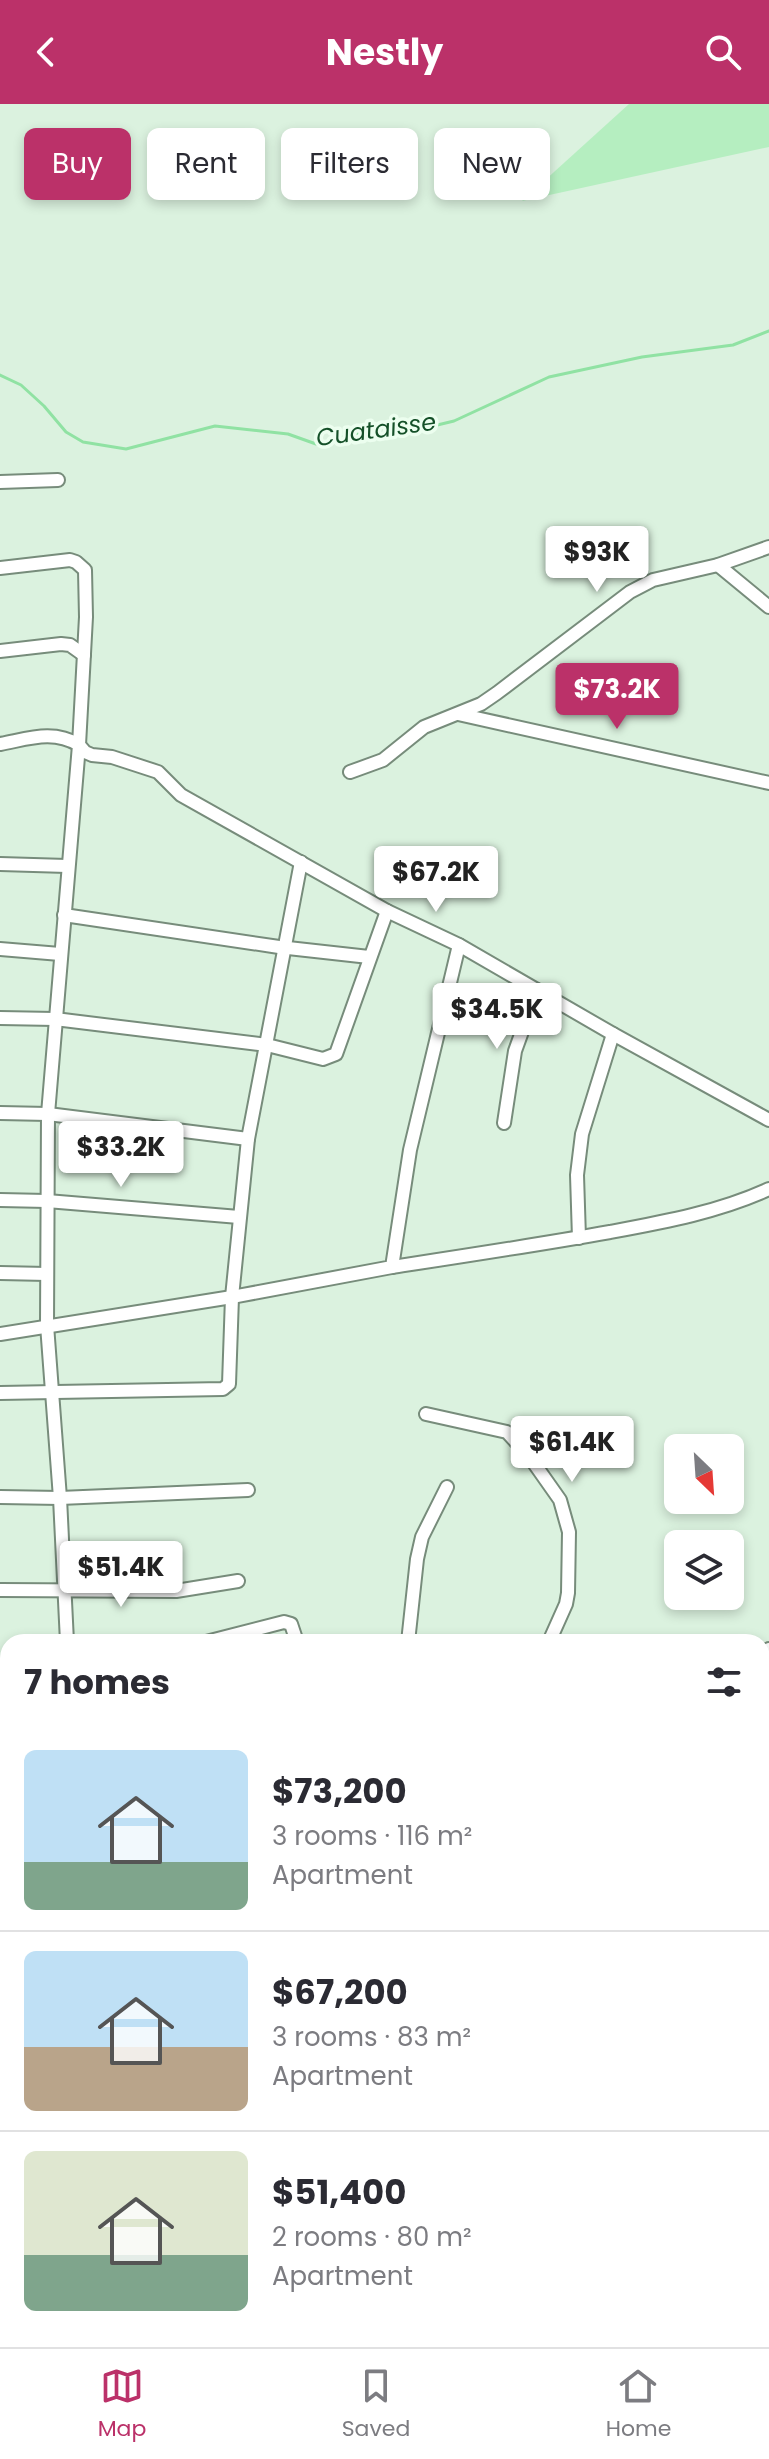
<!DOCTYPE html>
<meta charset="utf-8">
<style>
:root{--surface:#fff;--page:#f2f2f3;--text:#2b2b33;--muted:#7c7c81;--line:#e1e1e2;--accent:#bb3169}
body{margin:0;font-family:Poppins,sans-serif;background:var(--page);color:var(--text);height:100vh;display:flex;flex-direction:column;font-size:30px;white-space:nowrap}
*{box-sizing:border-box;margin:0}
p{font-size:26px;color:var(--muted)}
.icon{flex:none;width:44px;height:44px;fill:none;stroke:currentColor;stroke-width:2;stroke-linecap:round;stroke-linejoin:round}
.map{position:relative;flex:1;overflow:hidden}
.drawer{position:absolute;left:0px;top:1530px;width:770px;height:714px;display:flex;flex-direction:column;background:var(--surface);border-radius:24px 24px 0 0;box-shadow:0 4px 12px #0003}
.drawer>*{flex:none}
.hud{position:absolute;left:24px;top:24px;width:722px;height:72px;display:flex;gap:16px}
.needle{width:52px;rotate:155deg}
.buttons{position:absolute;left:664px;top:1330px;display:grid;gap:16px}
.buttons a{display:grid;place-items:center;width:80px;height:80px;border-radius:12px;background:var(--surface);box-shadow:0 4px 12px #0003;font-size:40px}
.price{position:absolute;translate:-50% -68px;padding:0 18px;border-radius:8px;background:#fff;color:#222;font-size:26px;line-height:52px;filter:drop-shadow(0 2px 4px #0008)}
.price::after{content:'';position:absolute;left:50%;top:48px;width:24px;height:18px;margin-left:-12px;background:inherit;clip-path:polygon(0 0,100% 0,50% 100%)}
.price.active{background:var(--accent);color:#fff}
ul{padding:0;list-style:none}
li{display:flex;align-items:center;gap:24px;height:200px;padding:0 24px}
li+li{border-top:2px solid var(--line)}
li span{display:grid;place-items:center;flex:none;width:224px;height:160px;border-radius:12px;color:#555}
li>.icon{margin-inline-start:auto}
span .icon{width:96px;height:96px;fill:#fffc;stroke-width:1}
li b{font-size:34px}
h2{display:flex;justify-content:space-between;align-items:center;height:96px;padding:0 24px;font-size:34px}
.pill{padding:0 28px;border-radius:12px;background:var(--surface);box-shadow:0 4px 12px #0003;font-size:28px;line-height:72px}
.pill.active{background:var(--accent);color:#fff}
header{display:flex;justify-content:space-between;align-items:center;height:104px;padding:0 24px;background:var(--accent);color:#fff;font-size:36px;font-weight:700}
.menu{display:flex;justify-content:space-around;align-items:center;height:112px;border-top:2px solid var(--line);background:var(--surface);font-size:22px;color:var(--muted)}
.menu a{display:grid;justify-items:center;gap:4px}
.menu .active{color:var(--accent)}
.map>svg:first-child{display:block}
</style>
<header><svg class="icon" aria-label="back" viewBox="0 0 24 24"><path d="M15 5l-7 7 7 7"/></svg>Nestly<svg class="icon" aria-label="search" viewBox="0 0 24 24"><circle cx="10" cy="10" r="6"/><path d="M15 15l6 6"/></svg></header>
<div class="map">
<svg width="769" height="2243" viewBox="0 0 769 2243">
<rect width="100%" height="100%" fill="#dbf2df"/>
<!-- green -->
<polygon fill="#b5eec0" points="629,0 769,0 769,43 522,97"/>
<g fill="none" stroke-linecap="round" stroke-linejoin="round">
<!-- stream -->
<polyline stroke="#90e2a3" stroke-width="3" points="0,271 21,281 44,302 66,328 83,338 126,345 215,322 288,330 316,340 373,325 402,321 429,323 454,317 549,273 642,253 733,241 769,227"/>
<!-- minor casing -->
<g stroke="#778c7b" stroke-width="16">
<g id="minor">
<polyline points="0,378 58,376"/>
<polyline points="718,461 769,503"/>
<polyline points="0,464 70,456 76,458 85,466 86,513 79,641 85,648 92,651 112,653 158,668 181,691 387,807 459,841 613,930 769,1016"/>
<polyline points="0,547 61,540 70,541 84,551"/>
<polyline points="458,610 769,679"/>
<path d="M 0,640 C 28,635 53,625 79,641 L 48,1010 L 47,1221 L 60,1394 L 67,1538"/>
<polyline points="350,668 383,656 424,623 481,600 497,589 630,488 653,476 718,461 769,443"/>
<polyline points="0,760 67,762"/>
<polyline points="64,811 279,843 369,853"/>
<polyline points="0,845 60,850"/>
<polyline points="0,914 55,915 267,941 323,955 336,950 387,807"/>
<polyline points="0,1009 48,1010 248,1035"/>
<polyline points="504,1019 515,947 537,886"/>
<polyline points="0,1096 47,1097 239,1113"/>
<polyline points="579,1134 577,1071 582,1030 613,930"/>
<path d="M 392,1163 C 464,1152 537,1141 610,1128 C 664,1118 719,1108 769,1085"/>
<polyline points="0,1169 47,1170"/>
<polyline points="0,1230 232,1193 392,1163 410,1046 459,841"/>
<polyline points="0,1289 223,1285 229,1280 232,1193 248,1035 301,758"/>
<polyline points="426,1310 507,1328 529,1352 560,1396 569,1428 568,1489 566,1500 549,1538"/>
<polyline points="0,1393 60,1394 248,1386"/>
<polyline points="0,1486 176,1487 238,1477"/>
<polyline points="206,1538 284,1518 291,1520 297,1538"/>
<polyline points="408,1538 417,1455 422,1433 447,1383"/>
<polyline points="762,1558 769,1545"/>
<polyline points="0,1575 8,1575"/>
<polyline points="762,1590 769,1590"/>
<polyline points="0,1660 8,1660"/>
<polyline points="762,1660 769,1660"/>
<polyline points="0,1721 8,1720"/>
<polyline points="762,1760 769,1760"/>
<polyline points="0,1793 8,1790"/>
<polyline points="762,1860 769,1860"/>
<polyline points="0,1880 8,1881"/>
<polyline points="762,1957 769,1957"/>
<polyline points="0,1962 8,1963"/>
<polyline points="0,2043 8,2043"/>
<polyline points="762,2059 769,2059"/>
<polyline points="0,2127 8,2128"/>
<polyline points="762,2158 769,2158"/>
<polyline points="221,2236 222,2243"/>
<polyline points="3,2243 8,2213"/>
<polyline points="394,2243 398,2236"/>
</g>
</g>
<!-- minor -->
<use href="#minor" stroke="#fff" stroke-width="12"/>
</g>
<g text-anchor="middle" stroke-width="7" stroke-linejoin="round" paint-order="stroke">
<!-- water labels -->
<g font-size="24" font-style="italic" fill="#145028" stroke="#ecfeef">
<text transform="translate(376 326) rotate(-8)" y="8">Cuataisse</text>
</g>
</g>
</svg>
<div class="buttons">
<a><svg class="needle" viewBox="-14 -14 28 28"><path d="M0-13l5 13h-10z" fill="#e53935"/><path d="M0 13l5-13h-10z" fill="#7c7c81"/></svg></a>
<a><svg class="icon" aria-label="layers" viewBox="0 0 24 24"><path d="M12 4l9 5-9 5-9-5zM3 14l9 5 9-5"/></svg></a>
</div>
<b class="price" style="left:597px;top:490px">$93K</b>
<b class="price active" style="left:617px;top:627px">$73.2K</b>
<b class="price" style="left:436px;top:810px">$67.2K</b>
<b class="price" style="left:497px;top:947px">$34.5K</b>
<b class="price" style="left:121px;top:1085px">$33.2K</b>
<b class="price" style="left:572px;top:1380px">$61.4K</b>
<b class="price" style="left:121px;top:1505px">$51.4K</b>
<div class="hud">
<a class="pill active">Buy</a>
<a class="pill">Rent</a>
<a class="pill">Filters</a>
<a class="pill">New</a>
</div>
<section class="drawer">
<h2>7 homes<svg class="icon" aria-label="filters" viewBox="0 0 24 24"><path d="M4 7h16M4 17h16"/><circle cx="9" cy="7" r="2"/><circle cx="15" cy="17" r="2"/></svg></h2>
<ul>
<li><span style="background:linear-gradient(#bfe0f5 70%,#7fa58c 0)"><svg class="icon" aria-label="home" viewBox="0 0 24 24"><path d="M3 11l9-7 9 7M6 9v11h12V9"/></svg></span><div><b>$73,200</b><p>3 rooms · 116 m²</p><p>Apartment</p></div></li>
<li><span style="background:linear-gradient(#bfe0f5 60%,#b9a48a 0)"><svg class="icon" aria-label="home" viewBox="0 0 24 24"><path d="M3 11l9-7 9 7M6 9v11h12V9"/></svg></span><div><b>$67,200</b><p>3 rooms · 83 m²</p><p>Apartment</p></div></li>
<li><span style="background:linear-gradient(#dfe7d0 65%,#7fa58c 0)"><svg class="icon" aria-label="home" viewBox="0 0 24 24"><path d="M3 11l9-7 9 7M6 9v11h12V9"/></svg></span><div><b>$51,400</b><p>2 rooms · 80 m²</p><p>Apartment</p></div></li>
</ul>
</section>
</div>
<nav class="menu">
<a class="active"><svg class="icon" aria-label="map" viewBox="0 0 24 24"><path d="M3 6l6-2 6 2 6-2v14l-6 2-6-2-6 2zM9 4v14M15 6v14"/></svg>Map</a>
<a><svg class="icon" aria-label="saved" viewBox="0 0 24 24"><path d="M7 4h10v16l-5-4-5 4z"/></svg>Saved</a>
<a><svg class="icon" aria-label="home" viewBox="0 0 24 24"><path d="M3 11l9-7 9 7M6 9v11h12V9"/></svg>Home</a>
</nav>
